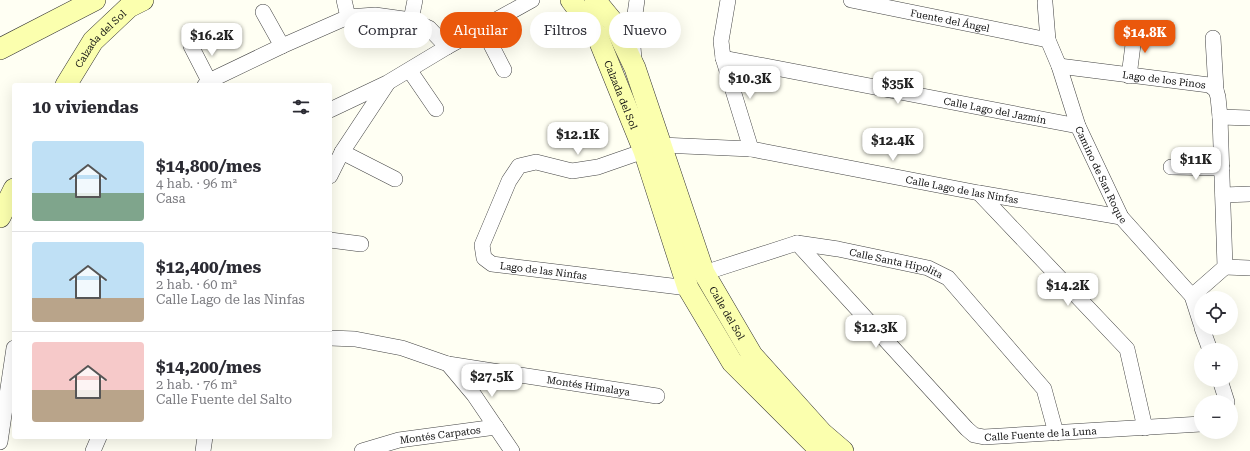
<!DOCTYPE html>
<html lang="es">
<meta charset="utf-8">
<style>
:root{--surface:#fff;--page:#f2f2f3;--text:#2b2b33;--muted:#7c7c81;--line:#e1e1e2;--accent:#ea580c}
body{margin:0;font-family:"Roboto Serif",serif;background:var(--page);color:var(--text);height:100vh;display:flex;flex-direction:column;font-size:15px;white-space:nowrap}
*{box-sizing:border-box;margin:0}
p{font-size:13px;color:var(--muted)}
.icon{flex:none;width:22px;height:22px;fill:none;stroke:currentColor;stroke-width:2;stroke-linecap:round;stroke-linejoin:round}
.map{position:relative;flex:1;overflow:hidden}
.panel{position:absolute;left:12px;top:83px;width:320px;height:356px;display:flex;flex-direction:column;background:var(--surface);border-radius:4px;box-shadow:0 4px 16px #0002}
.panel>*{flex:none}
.hud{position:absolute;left:344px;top:12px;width:380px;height:36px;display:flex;gap:8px}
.fabs{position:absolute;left:1194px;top:291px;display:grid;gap:8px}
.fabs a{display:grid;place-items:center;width:44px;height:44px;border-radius:50%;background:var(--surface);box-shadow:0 4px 16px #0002;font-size:20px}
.price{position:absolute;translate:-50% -34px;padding:0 9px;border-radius:8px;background:#fff;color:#222;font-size:13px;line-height:26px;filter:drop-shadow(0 1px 2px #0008)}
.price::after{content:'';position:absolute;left:50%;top:24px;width:12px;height:9px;margin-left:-6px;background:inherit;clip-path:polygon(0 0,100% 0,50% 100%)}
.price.selected{background:var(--accent);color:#fff}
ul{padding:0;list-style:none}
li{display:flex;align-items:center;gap:12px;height:100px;padding:0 20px}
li+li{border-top:1px solid var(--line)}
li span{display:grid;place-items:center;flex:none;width:112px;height:80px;border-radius:4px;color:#555}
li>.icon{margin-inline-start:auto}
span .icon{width:48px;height:48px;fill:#fffc;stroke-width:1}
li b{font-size:17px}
h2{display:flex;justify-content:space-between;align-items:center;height:48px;padding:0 20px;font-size:17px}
.tag{padding:0 14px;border-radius:18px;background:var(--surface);box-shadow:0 4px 16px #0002;font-size:14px;line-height:36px}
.tag.selected{background:var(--accent);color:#fff}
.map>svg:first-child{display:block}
</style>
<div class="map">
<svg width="1250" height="451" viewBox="0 0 1250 451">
<rect width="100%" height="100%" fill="#fffff3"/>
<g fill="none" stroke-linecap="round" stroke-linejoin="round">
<!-- street casing -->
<g stroke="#434343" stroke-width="16">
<g id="street">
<polyline points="344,0 348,17"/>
<polyline points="728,0 721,41 723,58 751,149"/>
<path id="s1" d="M 851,0 L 1048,40"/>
<path id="s2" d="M 1045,3 L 1048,40 L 1059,66 L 1078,126 L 1121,217 L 1192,296 L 1201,324"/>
<polyline points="263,12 282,46"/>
<polyline points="411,20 415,0"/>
<polyline points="482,27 504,70"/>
<polyline points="191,46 209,81"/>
<path id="s3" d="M 723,58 L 1078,126"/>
<polyline points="634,59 632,35 637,0"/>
<path id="s4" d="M 1059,66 L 1209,85 L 1216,90"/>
<polyline points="410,71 436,109"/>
<polyline points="1129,76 1135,29"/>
<polyline points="205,85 209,81 282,46 348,17 375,15 411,20 429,28 447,47"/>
<polyline points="330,110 387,83 447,47 532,0"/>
<polyline points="1220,117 1250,118"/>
<path id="s5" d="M 661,145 L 751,149 L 979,193 L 1121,217"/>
<path id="s6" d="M 644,151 L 598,167 L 572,171 L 536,162 L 519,166 L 509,181 L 482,245 L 484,258 L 492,264 L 688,288"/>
<polyline points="342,152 395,179"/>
<polyline points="1171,167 1222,168"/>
<polyline points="330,176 342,152 387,84"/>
<polyline points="979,193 1127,349 1145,428"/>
<polyline points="1223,195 1250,194"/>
<polyline points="330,240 361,244"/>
<path id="s7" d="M 797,243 L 967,429 L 974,435 L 984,437 L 1201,424"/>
<polyline points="1225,267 1250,268"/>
<path id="s8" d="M 704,273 L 797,243 L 838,249 L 928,268 L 948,278 L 1044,389 L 1056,433"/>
<polyline points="1192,296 1225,267 1220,117 1218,97 1216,90 1213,38"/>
<polyline points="1202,328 1210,350"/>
<polyline points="330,338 355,339 402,348 448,364 474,395 512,451"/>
<path id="s9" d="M 448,364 L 657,396"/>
<polyline points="1220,380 1227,402"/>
<polyline points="0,442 14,348"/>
<polyline points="93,451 99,437"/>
<polyline points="203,451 205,437"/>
<path id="s10" d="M 362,451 L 399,440 L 496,427"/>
</g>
</g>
<!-- secondary casing -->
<g stroke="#323232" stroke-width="22">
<g id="secondary">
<path id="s11" d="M 571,0 L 597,35 L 644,151 L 688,288 L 732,362 L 821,451"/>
<path id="s12" d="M 595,0 L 613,22 L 635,68 L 704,273 L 752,355 L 822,433 L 843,451"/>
<polyline points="0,49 95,0"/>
<path id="s13" d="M 66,85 L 93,41 L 129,7 L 143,0"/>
<polyline points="0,217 14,189"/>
</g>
</g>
<!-- street -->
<use href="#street" stroke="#fff" stroke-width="15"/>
<!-- secondary -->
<use href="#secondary" stroke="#fbffae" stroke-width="21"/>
</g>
<g text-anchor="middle" stroke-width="4" stroke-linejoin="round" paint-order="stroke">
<!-- street labels -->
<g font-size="10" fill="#101010" stroke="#fff">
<text dy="4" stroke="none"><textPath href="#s1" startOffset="101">Fuente del Ángel</textPath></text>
<text dy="4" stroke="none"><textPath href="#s13" startOffset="58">Calzada del Sol</textPath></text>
<text dy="4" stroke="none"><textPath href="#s4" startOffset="106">Lago de los Pinos</textPath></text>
<text dy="4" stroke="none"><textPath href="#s11" startOffset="108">Calzada del Sol</textPath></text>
<text dy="4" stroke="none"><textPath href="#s3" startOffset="277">Calle Lago del Jazmín</textPath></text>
<text dy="4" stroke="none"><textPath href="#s2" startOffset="182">Camino de San Roque</textPath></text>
<text dy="4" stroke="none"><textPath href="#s5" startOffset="305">Calle Lago de las Ninfas</textPath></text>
<text dy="4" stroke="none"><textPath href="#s8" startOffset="199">Calle Santa Hipolita</textPath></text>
<text dy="4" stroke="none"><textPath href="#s6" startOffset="292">Lago de las Ninfas</textPath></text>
<text dy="4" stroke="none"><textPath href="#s12" startOffset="342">Calle del Sol</textPath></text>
<text dy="4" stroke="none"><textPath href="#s9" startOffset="142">Montés Himalaya</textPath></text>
<text dy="4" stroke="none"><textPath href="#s7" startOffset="328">Calle Fuente de la Luna</textPath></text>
<text dy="4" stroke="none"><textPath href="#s10" startOffset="80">Montés Carpatos</textPath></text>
</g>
</g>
</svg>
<div class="fabs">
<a><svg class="icon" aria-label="locate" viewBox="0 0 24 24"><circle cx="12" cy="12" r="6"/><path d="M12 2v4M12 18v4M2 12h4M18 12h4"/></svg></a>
<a>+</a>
<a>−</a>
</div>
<b class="price selected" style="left:1145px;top:54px">$14.8K</b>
<b class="price" style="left:212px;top:57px">$16.2K</b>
<b class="price" style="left:750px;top:100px">$10.3K</b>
<b class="price" style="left:898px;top:105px">$35K</b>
<b class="price" style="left:578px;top:156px">$12.1K</b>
<b class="price" style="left:893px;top:162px">$12.4K</b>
<b class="price" style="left:1196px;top:181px">$11K</b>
<b class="price" style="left:1068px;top:307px">$14.2K</b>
<b class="price" style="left:876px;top:349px">$12.3K</b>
<b class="price" style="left:492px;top:398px">$27.5K</b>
<div class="hud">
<a class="tag">Comprar</a>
<a class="tag selected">Alquilar</a>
<a class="tag">Filtros</a>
<a class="tag">Nuevo</a>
</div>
<section class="panel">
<h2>10 viviendas<svg class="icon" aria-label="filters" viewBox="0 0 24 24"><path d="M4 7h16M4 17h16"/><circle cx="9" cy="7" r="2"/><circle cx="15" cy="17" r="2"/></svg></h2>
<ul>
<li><span style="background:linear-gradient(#bfe0f5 65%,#7fa58c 0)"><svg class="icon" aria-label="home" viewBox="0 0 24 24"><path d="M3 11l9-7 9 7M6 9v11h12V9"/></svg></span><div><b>$14,800/mes</b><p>4 hab. · 96 m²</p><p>Casa</p></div></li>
<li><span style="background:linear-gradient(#bfe0f5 70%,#b9a48a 0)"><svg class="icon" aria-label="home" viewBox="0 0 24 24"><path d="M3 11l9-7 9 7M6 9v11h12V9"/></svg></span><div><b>$12,400/mes</b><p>2 hab. · 60 m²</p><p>Calle Lago de las Ninfas</p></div></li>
<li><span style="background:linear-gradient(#f6c9c9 60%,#b9a48a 0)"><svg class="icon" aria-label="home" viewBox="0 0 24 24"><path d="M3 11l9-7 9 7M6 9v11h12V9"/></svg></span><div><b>$14,200/mes</b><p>2 hab. · 76 m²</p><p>Calle Fuente del Salto</p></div></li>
</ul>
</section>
</div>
